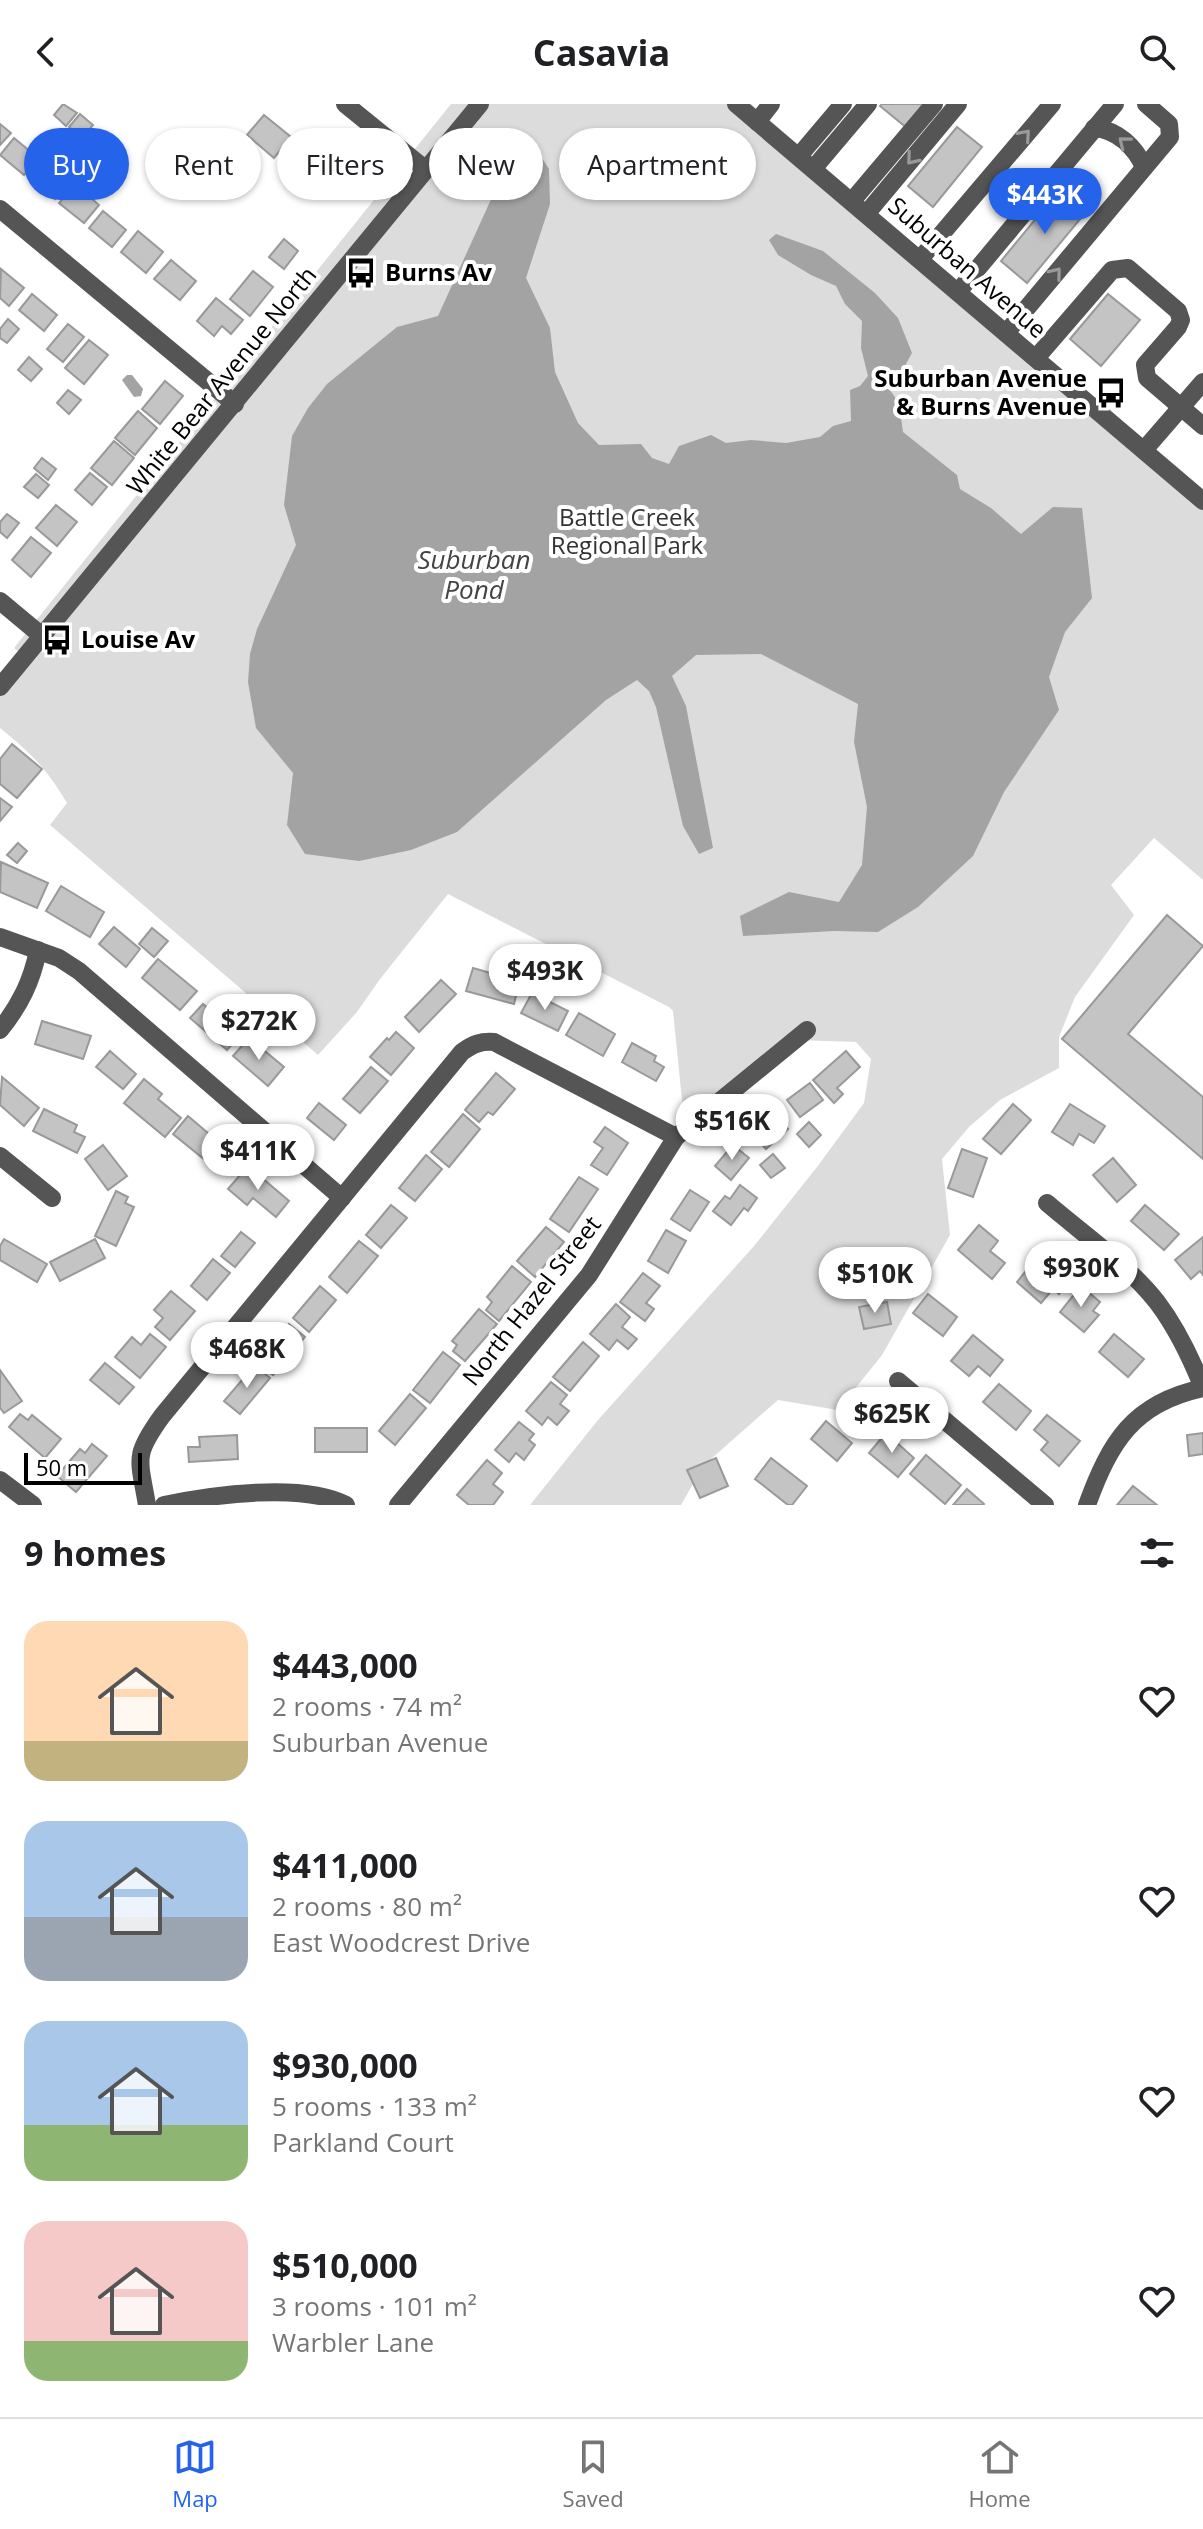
<!DOCTYPE html>
<meta charset="utf-8">
<style>
:root{--surface:#fff;--page:#f6f6f6;--text:#202124;--muted:#757577;--line:#e0e0e0;--accent:#2563eb}
body{margin:0;font-family:"Open Sans",sans-serif;background:var(--page);color:var(--text);height:100vh;display:flex;flex-direction:column;font-size:30px;white-space:nowrap}
*{box-sizing:border-box;margin:0}
p{font-size:26px;color:var(--muted)}
.icon{flex:none;width:44px;height:44px;fill:none;stroke:currentColor;stroke-width:2;stroke-linecap:round;stroke-linejoin:round}
.map{position:relative;height:1401px;overflow:hidden}
.panel{display:flex;flex-direction:column;background:var(--surface);flex:1}
.panel>*{flex:none}
.banner{position:absolute;left:24px;top:24px;width:800px;height:72px;display:flex;gap:16px}
.scale{position:absolute;left:24px;bottom:20px;width:118px;box-sizing:border-box;padding-left:8px;border:4px solid #000;border-top:0;font-size:22px;line-height:28px;white-space:nowrap;color:#000;-webkit-text-stroke:6px #fff;paint-order:stroke}
.price{position:absolute;translate:-50% -68px;padding:0 18px;border-radius:28px;background:#fff;color:#222;font-size:26px;line-height:52px;filter:drop-shadow(0 2px 4px #0008)}
.price::after{content:'';position:absolute;left:50%;top:48px;width:24px;height:18px;margin-left:-12px;background:inherit;clip-path:polygon(0 0,100% 0,50% 100%)}
.price.current{background:var(--accent);color:#fff}
ul{padding:0;list-style:none}
li{display:flex;align-items:center;gap:24px;height:200px;padding:0 24px}
li span{display:grid;place-items:center;flex:none;width:224px;height:160px;border-radius:24px;color:#555}
li>.icon{margin-inline-start:auto}
span .icon{width:96px;height:96px;fill:#fffc;stroke-width:1}
li b{font-size:34px}
h2{display:flex;justify-content:space-between;align-items:center;height:96px;padding:0 24px;font-size:34px}
.chip{padding:0 28px;border-radius:36px;background:var(--surface);box-shadow:0 2px 6px #0004;font-size:28px;line-height:72px}
.chip.current{background:var(--accent);color:#fff}
header{display:flex;justify-content:space-between;align-items:center;height:104px;padding:0 24px;background:var(--surface);font-size:36px;font-weight:700}
.tab-bar{display:flex;justify-content:space-around;align-items:center;height:112px;border-top:2px solid var(--line);background:var(--surface);font-size:22px;color:var(--muted)}
.tab-bar a{display:grid;justify-items:center;gap:4px}
.tab-bar .current{color:var(--accent)}
.map>svg:first-child{display:block}
</style>
<header><svg class="icon" aria-label="back" viewBox="0 0 24 24"><path d="M15 5l-7 7 7 7"/></svg>Casavia<svg class="icon" aria-label="search" viewBox="0 0 24 24"><circle cx="10" cy="10" r="6"/><path d="M15 15l6 6"/></svg></header>
<div class="map">
<svg width="1203" height="1401" viewBox="0 0 1203 1401">
<rect width="100%" height="100%" fill="#fff"/>
<!-- green -->
<path fill="#dcdcdc" d="M 451,0 L 751,0 L 1203,389 L 1203,776 L 1154,734 L 1111,781 L 1134,811 L 1075,893 L 1059,933 L 1059,964 L 1000,996 L 969,1023 L 942,1055 L 950,1131 L 882,1251 L 838,1306 L 778,1296 L 703,1362 L 681,1401 L 530,1401 L 598,1316 L 754,1142 L 817,1063 L 864,999 L 871,955 L 856,938 L 796,936 L 706,1019 L 683,1006 L 673,907 L 669,903 L 448,790 L 380,875 L 357,908 L 318,951 L 50,721 L 67,699 C 46,664 32,650 0,624 L 0,588 L 27,555 L 14,544 Z"/>
<!-- water -->
<g fill="#a3a3a3">
<polygon points="538,48 549,65 550,100 526,174 550,224 555,268 578,319 599,341 641,340 652,354 669,360 679,342 711,331 726,339 751,336 786,339 820,333 833,322 851,317 850,286 860,282 868,272 861,244 862,217 845,200 836,182 811,171 778,151 769,136 776,130 823,147 875,189 898,214 912,249 902,267 888,272 887,282 899,299 903,328 957,371 960,385 991,404 1021,430 1053,403 1082,404 1092,494 1065,528 1049,573 1059,606 1004,688 973,752 918,803 878,828 834,827 743,832 740,812 789,788 839,798 862,761 867,703 854,638 858,600 761,550 696,551 672,572 686,602 713,744 699,750 683,722 656,603 649,587 637,576 606,596 457,728 411,746 359,757 305,750 287,721 293,669 256,624 248,578 250,550 257,525 296,441 284,401 292,332 308,304 327,280 397,223 438,212 493,91 509,71"/>
<polygon points="127,271 132,271 143,285 141,292 134,293 122,276"/>
</g>
<!-- building -->
<g fill="#c4c4c4" stroke="#999" stroke-width="2">
<polygon points="63,0 77,9 66,22 54,11"/>
<polygon points="882,0 927,0 907,24 880,2"/>
<polygon points="80,10 93,21 82,34 69,23"/>
<polygon points="264,11 291,33 274,54 247,31"/>
<polygon points="0,20 11,29 0,41"/>
<polygon points="957,23 982,43 933,103 908,82"/>
<polygon points="14,34 38,54 24,71 0,51"/>
<polygon points="44,57 69,78 55,95 30,74"/>
<polygon points="75,80 99,101 84,119 59,99"/>
<polygon points="1057,89 1069,99 1076,90 1091,102 1027,179 1001,157"/>
<polygon points="103,107 126,126 112,143 89,124"/>
<polygon points="138,127 163,148 146,169 121,148"/>
<polygon points="284,135 298,147 284,165 269,153"/>
<polygon points="171,156 196,177 180,196 154,175"/>
<polygon points="1,165 24,184 9,202 0,194"/>
<polygon points="253,167 273,183 250,212 230,195"/>
<polygon points="32,190 57,211 44,227 19,206"/>
<polygon points="1108,190 1140,216 1101,262 1070,235"/>
<polygon points="216,194 243,216 231,230 222,222 214,232 197,217"/>
<polygon points="8,215 19,225 7,239 0,234 0,225"/>
<polygon points="68,220 84,233 63,258 47,245"/>
<polygon points="89,236 108,251 84,280 65,264"/>
<polygon points="29,253 42,265 31,277 18,266"/>
<polygon points="165,277 183,292 160,320 142,305"/>
<polygon points="68,286 81,296 69,310 57,299"/>
<polygon points="138,307 157,324 135,351 115,334"/>
<polygon points="114,337 134,354 112,381 91,364"/>
<polygon points="42,354 56,365 48,376 34,364"/>
<polygon points="90,369 107,383 92,401 75,386"/>
<polygon points="36,370 49,381 38,394 24,383"/>
<polygon points="56,401 77,418 57,442 36,424"/>
<polygon points="7,410 19,419 7,434 0,428 0,418"/>
<polygon points="31,433 51,449 31,473 12,456"/>
<polygon points="12,640 42,665 17,694 0,680 0,655"/>
<polygon points="0,694 12,703 0,717"/>
<polygon points="18,739 27,747 17,759 7,751"/>
<polygon points="1,758 48,779 37,804 0,788"/>
<polygon points="61,782 104,808 90,833 46,807"/>
<polygon points="1167,811 1203,842 1128,930 1203,993 1203,1055 1062,935"/>
<polygon points="114,823 140,845 126,863 99,840"/>
<polygon points="152,824 168,837 154,853 139,840"/>
<polygon points="158,855 197,887 180,906 142,874"/>
<polygon points="473,864 508,874 506,880 518,884 514,900 466,887"/>
<polygon points="441,876 456,890 419,928 405,913"/>
<polygon points="532,889 568,907 558,927 521,909"/>
<polygon points="203,900 240,931 227,946 190,914"/>
<polygon points="579,909 615,930 603,952 566,931"/>
<polygon points="42,917 91,932 83,955 35,940"/>
<polygon points="396,928 414,944 391,971 370,953 387,934 389,936"/>
<polygon points="249,934 284,963 268,982 233,952"/>
<polygon points="632,939 656,952 654,957 664,963 656,977 622,958"/>
<polygon points="110,947 136,970 123,985 96,963"/>
<polygon points="846,947 860,963 837,984 843,990 834,999 813,976"/>
<polygon points="371,963 388,977 360,1009 343,995"/>
<polygon points="496,969 515,985 493,1011 488,1008 479,1018 465,1006"/>
<polygon points="2,973 39,1004 24,1022 0,1001"/>
<polygon points="144,975 162,990 158,995 181,1014 165,1033 124,999"/>
<polygon points="810,979 823,996 800,1013 787,996"/>
<polygon points="319,999 346,1021 334,1036 307,1014"/>
<polygon points="1013,1000 1031,1016 1001,1050 983,1035"/>
<polygon points="1070,1000 1105,1022 1094,1039 1079,1030 1073,1041 1052,1028"/>
<polygon points="44,1005 77,1021 74,1028 85,1033 77,1049 33,1027"/>
<polygon points="773,1009 788,1025 766,1045 751,1029"/>
<polygon points="463,1010 480,1025 449,1063 431,1048"/>
<polygon points="188,1012 229,1047 215,1064 173,1030"/>
<polygon points="809,1018 821,1031 809,1043 797,1030"/>
<polygon points="605,1023 628,1039 607,1071 591,1061 603,1044 594,1038"/>
<polygon points="103,1041 127,1072 108,1086 85,1055"/>
<polygon points="733,1041 749,1054 731,1076 715,1062"/>
<polygon points="962,1045 987,1054 973,1093 948,1084"/>
<polygon points="773,1050 785,1064 771,1074 760,1061"/>
<polygon points="426,1051 442,1065 415,1097 399,1084"/>
<polygon points="1113,1054 1136,1081 1117,1098 1093,1071"/>
<polygon points="248,1062 289,1097 276,1113 253,1094 247,1101 228,1085"/>
<polygon points="579,1073 598,1085 569,1128 550,1115"/>
<polygon points="740,1081 757,1094 748,1107 744,1104 731,1121 713,1107 725,1092 730,1095"/>
<polygon points="690,1086 709,1098 690,1127 671,1115"/>
<polygon points="116,1087 128,1093 125,1099 134,1103 116,1142 95,1132"/>
<polygon points="391,1101 407,1114 381,1144 366,1131"/>
<polygon points="1145,1101 1179,1130 1164,1146 1131,1117"/>
<polygon points="979,1121 998,1137 990,1147 1005,1159 992,1175 958,1146"/>
<polygon points="546,1123 564,1138 535,1173 517,1157"/>
<polygon points="666,1126 686,1137 668,1169 648,1157"/>
<polygon points="241,1128 255,1139 235,1163 221,1152"/>
<polygon points="1203,1133 1203,1171 1200,1167 1191,1175 1175,1156"/>
<polygon points="4,1135 47,1160 37,1178 0,1156 0,1142"/>
<polygon points="95,1135 105,1154 60,1177 50,1158"/>
<polygon points="359,1137 378,1152 347,1189 329,1173"/>
<polygon points="213,1155 230,1169 207,1196 191,1182"/>
<polygon points="1033,1158 1048,1170 1057,1159 1073,1173 1059,1190 1053,1185 1041,1199 1017,1178"/>
<polygon points="512,1162 531,1178 499,1217 486,1206 492,1198 487,1193"/>
<polygon points="643,1169 660,1182 646,1199 654,1205 645,1217 620,1198"/>
<polygon points="320,1182 336,1196 309,1228 293,1214"/>
<polygon points="1081,1182 1100,1198 1093,1207 1099,1211 1084,1228 1060,1208"/>
<polygon points="171,1187 195,1207 170,1236 155,1223 163,1214 154,1206"/>
<polygon points="928,1190 957,1213 943,1232 913,1209"/>
<polygon points="887,1198 891,1220 864,1225 859,1203"/>
<polygon points="616,1200 630,1213 622,1223 637,1235 628,1245 617,1236 609,1246 590,1230"/>
<polygon points="479,1205 497,1220 465,1257 453,1247 457,1241 452,1237"/>
<polygon points="289,1220 305,1233 273,1271 257,1258"/>
<polygon points="150,1230 166,1243 140,1274 115,1253 132,1233 141,1241"/>
<polygon points="1114,1230 1144,1255 1128,1273 1099,1248"/>
<polygon points="973,1231 1003,1256 990,1272 978,1262 969,1272 951,1257"/>
<polygon points="583,1238 599,1252 570,1287 553,1273"/>
<polygon points="443,1248 460,1261 430,1299 413,1286"/>
<polygon points="105,1259 134,1283 119,1300 90,1276"/>
<polygon points="255,1261 270,1274 240,1310 224,1297"/>
<polygon points="0,1266 22,1297 4,1309 0,1304"/>
<polygon points="551,1278 567,1291 560,1300 569,1307 557,1321 548,1313 542,1321 526,1307"/>
<polygon points="999,1280 1031,1307 1016,1326 983,1298"/>
<polygon points="410,1290 426,1304 395,1341 379,1327"/>
<polygon points="20,1310 28,1316 32,1311 61,1335 45,1354 9,1323"/>
<polygon points="1047,1311 1080,1337 1059,1362 1041,1346 1048,1338 1034,1326"/>
<polygon points="826,1317 852,1339 837,1357 811,1335"/>
<polygon points="519,1318 534,1330 529,1336 535,1341 524,1356 516,1349 509,1358 495,1346"/>
<rect x="315" y="1324" width="52" height="24"/>
<polygon points="886,1329 914,1354 898,1373 869,1349"/>
<polygon points="1203,1329 1203,1350 1189,1352 1187,1331"/>
<polygon points="237,1331 238,1355 189,1358 188,1343 200,1343 199,1333"/>
<polygon points="92,1340 107,1352 76,1388 57,1372 80,1345 85,1349"/>
<polygon points="926,1351 961,1381 945,1400 910,1370"/>
<polygon points="716,1354 728,1382 700,1394 687,1366"/>
<polygon points="771,1354 807,1382 792,1401 788,1401 755,1375"/>
<polygon points="487,1356 502,1369 493,1380 503,1388 493,1401 469,1401 457,1391"/>
<polygon points="1133,1382 1157,1401 1117,1401"/>
<polygon points="967,1385 984,1400 983,1401 953,1401"/>
</g>
<g fill="none" stroke-linecap="round" stroke-linejoin="round">
<!-- minor -->
<g stroke="#555" stroke-width="18">
<polyline points="345,0 425,65"/>
<polyline points="736,0 1203,397"/>
<polyline points="757,18 771,0"/>
<path d="M 1094,24 C 1118,26 1135,43 1144,63"/>
<polyline points="799,52 843,0"/>
<polyline points="813,65 868,0"/>
<polyline points="852,97 934,0"/>
<polyline points="0,105 235,300"/>
<polyline points="867,109 958,0"/>
<polyline points="921,154 1052,0"/>
<polyline points="958,188 1115,0"/>
<polyline points="1006,229 1170,33 1169,20 1146,0"/>
<polyline points="1036,254 1112,166 1128,164 1178,207 1181,216 1178,223 1145,261 1147,274 1203,322"/>
<polyline points="1144,346 1203,278"/>
<polyline points="0,497 42,532"/>
<polyline points="0,583 480,0"/>
<polyline points="0,833 59,854 79,867 342,1094"/>
<path d="M 0,926 C 20,901 32,877 38,846"/>
<polyline points="0,1052 52,1094"/>
<path d="M 1047,1099 C 1082,1129 1128,1161 1157,1198 C 1176,1223 1191,1254 1203,1284"/>
<polyline points="898,1277 1045,1401"/>
<polyline points="0,1376 33,1401"/>
<path d="M 147,1401 C 139,1354 133,1352 162,1312 L 462,948 C 473,940 481,937 494,938 L 676,1033"/>
<path d="M 164,1401 C 211,1391 303,1378 346,1401"/>
<polyline points="398,1401 589,1171 676,1033 807,926"/>
<path d="M 1087,1401 C 1110,1338 1133,1299 1203,1284"/>
</g>
</g>
<!-- one-way arrows -->
<defs><path id="oneway-chevron" d="M-2-3.5L2.5 0L-2 3.5" fill="none" stroke-width="1.6" stroke-linecap="round" stroke-linejoin="round" transform="scale(2)"/></defs>
<g stroke="#999">
<use href="#oneway-chevron" transform="translate(1025 31) rotate(-49)"/>
<use href="#oneway-chevron" transform="translate(1124 38) rotate(-141)"/>
<use href="#oneway-chevron" transform="translate(912 55) rotate(130)"/>
<use href="#oneway-chevron" transform="translate(1056 169) rotate(-51)"/>
</g>
<!-- icons -->
<defs>
<g id="bus-bare" transform="scale(2.4)"><path d="M-5-6H5V4H4V6H2V4H-2V6H-4V4H-5ZM-3.5-4V0h7V-4ZM-3.5 1.2v1.5H-2V1.2ZM2 1.2v1.5H3.5V1.2Z" fill="#000" stroke="#fff" stroke-width="2.5" paint-order="stroke"/></g>
</defs>
<g fill-rule="evenodd">
<use href="#bus-bare" x="361" y="169"/>
<use href="#bus-bare" x="1111" y="289"/>
<use href="#bus-bare" x="57" y="536"/>
</g>
<g text-anchor="middle" stroke-width="8" stroke-linejoin="round" paint-order="stroke">
<!-- street labels -->
<g font-size="24" fill="#000" stroke="#fff">
<text transform="translate(967 164) rotate(41)" y="8">Suburban Avenue</text>
<text transform="translate(222 277) rotate(-51)" y="8">White Bear Avenue North</text>
<text transform="translate(532 1197) rotate(-52)" y="8">North Hazel Street</text>
</g>
<!-- poi labels -->
<g font-size="24" font-weight="bold" fill="#000" stroke="#fff" text-anchor="start">
<text x="385" y="177">Burns Av</text>
<text x="1087" y="283" text-anchor="end">Suburban Avenue<tspan x="1087" dy="28">&amp; Burns Avenue</tspan></text>
<text x="81" y="544">Louise Av</text>
</g>
<!-- park labels -->
<g font-size="24" fill="#333" stroke="#fff">
<text x="627" y="422">Battle Creek<tspan x="627" dy="28">Regional Park</tspan></text>
</g>
<!-- water labels -->
<g font-size="26" font-style="italic" fill="#444" stroke="#fff">
<text x="474" y="465">Suburban<tspan x="474" dy="30">Pond</tspan></text>
</g>
</g>
</svg>
<div class="scale">50 m</div>
<b class="price current" style="left:1045px;top:132px">$443K</b>
<b class="price" style="left:545px;top:908px">$493K</b>
<b class="price" style="left:259px;top:958px">$272K</b>
<b class="price" style="left:732px;top:1058px">$516K</b>
<b class="price" style="left:258px;top:1088px">$411K</b>
<b class="price" style="left:1081px;top:1205px">$930K</b>
<b class="price" style="left:875px;top:1211px">$510K</b>
<b class="price" style="left:247px;top:1286px">$468K</b>
<b class="price" style="left:892px;top:1351px">$625K</b>
<div class="banner">
<a class="chip current">Buy</a>
<a class="chip">Rent</a>
<a class="chip">Filters</a>
<a class="chip">New</a>
<a class="chip">Apartment</a>
</div>
</div>
<section class="panel">
<h2>9 homes<svg class="icon" aria-label="filters" viewBox="0 0 24 24"><path d="M4 7h16M4 17h16"/><circle cx="9" cy="7" r="2"/><circle cx="15" cy="17" r="2"/></svg></h2>
<ul>
<li><span style="background:linear-gradient(#ffd9b3 75%,#c2b280 0)"><svg class="icon" aria-label="home" viewBox="0 0 24 24"><path d="M3 11l9-7 9 7M6 9v11h12V9"/></svg></span><div><b>$443,000</b><p>2 rooms · 74 m²</p><p>Suburban Avenue</p></div><svg class="icon" aria-label="heart" viewBox="0 0 24 24"><path d="M12 20l-8-8c-3-5 5-10 8-4 3-6 11-1 8 4z"/></svg></li>
<li><span style="background:linear-gradient(#a9c7e8 60%,#9aa5b1 0)"><svg class="icon" aria-label="home" viewBox="0 0 24 24"><path d="M3 11l9-7 9 7M6 9v11h12V9"/></svg></span><div><b>$411,000</b><p>2 rooms · 80 m²</p><p>East Woodcrest Drive</p></div><svg class="icon" aria-label="heart" viewBox="0 0 24 24"><path d="M12 20l-8-8c-3-5 5-10 8-4 3-6 11-1 8 4z"/></svg></li>
<li><span style="background:linear-gradient(#a9c7e8 65%,#8fb573 0)"><svg class="icon" aria-label="home" viewBox="0 0 24 24"><path d="M3 11l9-7 9 7M6 9v11h12V9"/></svg></span><div><b>$930,000</b><p>5 rooms · 133 m²</p><p>Parkland Court</p></div><svg class="icon" aria-label="heart" viewBox="0 0 24 24"><path d="M12 20l-8-8c-3-5 5-10 8-4 3-6 11-1 8 4z"/></svg></li>
<li><span style="background:linear-gradient(#f6c9c9 75%,#8fb573 0)"><svg class="icon" aria-label="home" viewBox="0 0 24 24"><path d="M3 11l9-7 9 7M6 9v11h12V9"/></svg></span><div><b>$510,000</b><p>3 rooms · 101 m²</p><p>Warbler Lane</p></div><svg class="icon" aria-label="heart" viewBox="0 0 24 24"><path d="M12 20l-8-8c-3-5 5-10 8-4 3-6 11-1 8 4z"/></svg></li>
</ul>
</section>
<nav class="tab-bar">
<a class="current"><svg class="icon" aria-label="map" viewBox="0 0 24 24"><path d="M3 6l6-2 6 2 6-2v14l-6 2-6-2-6 2zM9 4v14M15 6v14"/></svg>Map</a>
<a><svg class="icon" aria-label="saved" viewBox="0 0 24 24"><path d="M7 4h10v16l-5-4-5 4z"/></svg>Saved</a>
<a><svg class="icon" aria-label="home" viewBox="0 0 24 24"><path d="M3 11l9-7 9 7M6 9v11h12V9"/></svg>Home</a>
</nav>
